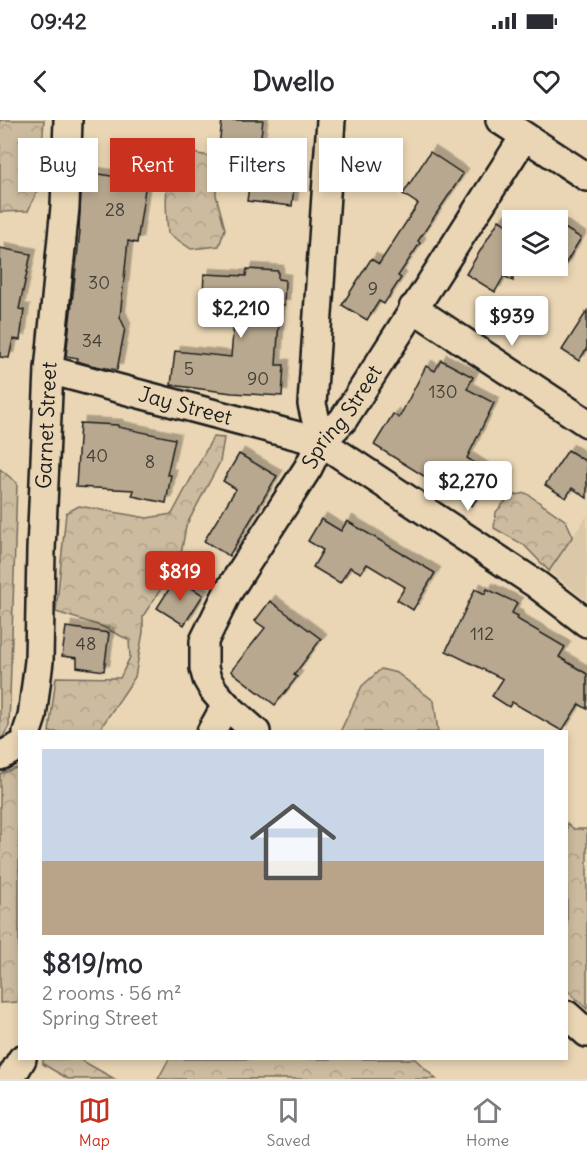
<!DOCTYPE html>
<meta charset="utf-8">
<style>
:root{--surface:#fff;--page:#f2f2f3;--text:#2b2b33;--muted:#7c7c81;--line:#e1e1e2;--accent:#c8321e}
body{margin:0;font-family:Delius,sans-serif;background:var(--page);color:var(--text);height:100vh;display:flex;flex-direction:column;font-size:22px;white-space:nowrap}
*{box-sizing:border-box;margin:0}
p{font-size:20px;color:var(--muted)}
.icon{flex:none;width:33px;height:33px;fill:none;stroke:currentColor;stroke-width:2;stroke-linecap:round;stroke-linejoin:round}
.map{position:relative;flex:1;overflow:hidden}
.panel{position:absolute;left:18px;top:610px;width:550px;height:330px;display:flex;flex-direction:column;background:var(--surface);border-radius:0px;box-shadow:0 3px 9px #0003}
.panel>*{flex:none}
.hud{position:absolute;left:18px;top:18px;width:552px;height:54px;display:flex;gap:12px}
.buttons{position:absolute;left:502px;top:90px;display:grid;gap:12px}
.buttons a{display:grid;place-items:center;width:66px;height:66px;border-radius:0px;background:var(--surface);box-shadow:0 3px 9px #0003;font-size:30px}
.price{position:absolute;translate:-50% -51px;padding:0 14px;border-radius:6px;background:#fff;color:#222;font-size:20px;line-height:39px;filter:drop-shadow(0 2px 3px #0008)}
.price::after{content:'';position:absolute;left:50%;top:36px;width:18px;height:14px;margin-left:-9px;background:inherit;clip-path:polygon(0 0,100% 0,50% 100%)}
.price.selected{background:var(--accent);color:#fff}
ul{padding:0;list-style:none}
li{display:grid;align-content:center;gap:12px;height:318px;padding:0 24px}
li span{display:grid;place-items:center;height:186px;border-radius:0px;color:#555}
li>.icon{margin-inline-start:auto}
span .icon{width:108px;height:108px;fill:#fffc;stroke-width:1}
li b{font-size:26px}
.tag{padding:0 21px;border-radius:0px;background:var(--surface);box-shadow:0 3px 9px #0003;font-size:21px;line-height:54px}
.tag.selected{background:var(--accent);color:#fff}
.status{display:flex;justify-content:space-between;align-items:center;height:42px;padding:0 30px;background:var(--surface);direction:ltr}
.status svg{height:16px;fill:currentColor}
header{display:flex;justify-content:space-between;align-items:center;height:78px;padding:0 24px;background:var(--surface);font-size:27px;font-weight:700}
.tab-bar{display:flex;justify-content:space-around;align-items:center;height:84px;border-top:2px solid var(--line);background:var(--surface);font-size:16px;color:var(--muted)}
.tab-bar a{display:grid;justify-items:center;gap:3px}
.tab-bar .selected{color:var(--accent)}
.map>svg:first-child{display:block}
</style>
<div class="status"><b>09:42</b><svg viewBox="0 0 49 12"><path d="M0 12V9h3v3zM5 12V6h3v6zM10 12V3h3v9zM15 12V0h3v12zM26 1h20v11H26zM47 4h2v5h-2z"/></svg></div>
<header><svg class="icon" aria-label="back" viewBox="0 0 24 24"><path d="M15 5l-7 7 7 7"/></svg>Dwello<svg class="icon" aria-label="heart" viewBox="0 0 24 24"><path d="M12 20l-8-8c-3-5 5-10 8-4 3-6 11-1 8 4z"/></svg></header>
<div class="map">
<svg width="587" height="959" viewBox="0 0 587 959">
<defs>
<pattern id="forest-crowns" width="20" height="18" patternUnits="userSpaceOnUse" patternTransform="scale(1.5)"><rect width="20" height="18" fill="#ccbb9e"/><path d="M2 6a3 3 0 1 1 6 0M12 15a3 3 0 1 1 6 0" fill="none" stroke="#afa088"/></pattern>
<filter id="shadow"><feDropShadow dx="5.5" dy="-5.5" stdDeviation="0" flood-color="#0004"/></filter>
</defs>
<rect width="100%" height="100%" fill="#ead6b4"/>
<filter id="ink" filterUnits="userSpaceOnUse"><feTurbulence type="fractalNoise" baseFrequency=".0167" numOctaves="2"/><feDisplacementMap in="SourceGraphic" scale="12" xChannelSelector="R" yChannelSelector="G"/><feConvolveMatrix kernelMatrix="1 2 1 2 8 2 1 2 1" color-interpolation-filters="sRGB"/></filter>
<g filter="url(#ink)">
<!-- built -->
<polygon fill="#dbc8a9" points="587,396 587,481 549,451"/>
<!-- forest -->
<g fill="url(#forest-crowns)" stroke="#746c5d" stroke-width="1.5">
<polygon points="0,0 44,0 39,67 28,91 0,92"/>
<path d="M 186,32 L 209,36 L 217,46 L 216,75 L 225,109 L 219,126 L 191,129 L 168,113 C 165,82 165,68 173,37 Z"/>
<polygon points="213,317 224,318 220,342 186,406 180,440 143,496 143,512 135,557 98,612 49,612 56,557 120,558 130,537 129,520 101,506 56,492 66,393 79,386 147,398 172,394"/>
<polygon points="0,349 17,363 9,606 0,622"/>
<polygon points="526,373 566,401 573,416 549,451 524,425 494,408 496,392 510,376"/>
<polygon points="381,549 397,553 434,581 438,612 340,612 362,566"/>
<polygon points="19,647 19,882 0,883 0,654"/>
<polygon points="567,703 574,709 587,709 587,889 567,870"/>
<polygon points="43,939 79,939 115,959 68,959 43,944"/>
<polygon points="169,939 415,939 436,959 158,959"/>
</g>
<!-- building -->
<g fill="#b8a88f" stroke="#1c1c1c" stroke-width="1.5" filter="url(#shadow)">
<polygon points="222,0 263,0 258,39 218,35"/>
<polygon points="430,32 463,54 418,121 420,123 398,156 401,158 384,184 379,181 367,200 342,185 371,139 379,144 418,84 403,74"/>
<polygon points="82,51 146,62 137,123 128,121 120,197 125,208 117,250 90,245 77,241 78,238 66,236 80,111 79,109"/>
<polygon points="251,51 295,57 292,86 247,81"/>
<polygon points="499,100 513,109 513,161 504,156 495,172 466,154"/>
<polygon points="558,104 581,118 558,156"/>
<polygon points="0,128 31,134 19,189 24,190 20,220 13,219 9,238 0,237"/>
<polygon points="247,149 278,151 278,159 285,160 284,185 280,185 276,245 284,245 282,276 232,273 171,265 175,231 231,237 235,188 229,188 230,176 203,174 204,154 246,156"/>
<polygon points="587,191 587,228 579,241 562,230"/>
<polygon points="441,240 473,257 467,269 494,283 467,338 493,355 472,386 374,325 393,294 399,298 426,246 435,251"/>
<polygon points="80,303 118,305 118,307 175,319 167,355 171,355 166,383 132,376 134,370 76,367"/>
<polygon points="568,330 587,342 587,378 572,368 566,378 545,365"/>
<polygon points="239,334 277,356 229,436 204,421 236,369 223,361"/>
<polygon points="321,399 341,411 347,401 435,453 413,490 397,480 405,467 367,444 361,453 350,447 340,463 313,447 323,430 308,421"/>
<polygon points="176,458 203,475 184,505 157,488"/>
<polygon points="475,469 485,474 487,469 517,483 512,493 518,496 517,499 565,527 559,537 587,554 587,589 579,584 562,611 512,582 509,587 492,576 503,559 446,531"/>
<polygon points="270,481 321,519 294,555 297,557 275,585 231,551 265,508 255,501"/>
<polygon points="66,507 109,513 104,551 77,547 77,538 62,536"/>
</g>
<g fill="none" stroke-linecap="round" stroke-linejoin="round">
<!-- street casing -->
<g stroke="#1c1c1c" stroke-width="32">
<g id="street">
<polyline points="500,0 587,57"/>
<polyline points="413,188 587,303"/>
<path id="s1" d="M 49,250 L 321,322 L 536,464 L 587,503"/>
<polyline points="321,322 312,284 331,0"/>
<path id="s2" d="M 27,612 L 32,597 L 39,541 L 41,430 L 49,250 L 65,87 L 68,0"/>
<polyline points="211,612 226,585"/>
<path id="s3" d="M 256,612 L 226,585 L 214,571 L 207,559 L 204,548 L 204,521 L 228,472 L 308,348 L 321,322 L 343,300 L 524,17"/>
<polyline points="0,636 20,626"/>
<polyline points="567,895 587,913"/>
<polyline points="10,959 22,939"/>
</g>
</g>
<!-- street -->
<use href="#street" stroke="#ead6b4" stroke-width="27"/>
</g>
</g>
<g text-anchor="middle" stroke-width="5" stroke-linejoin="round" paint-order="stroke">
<!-- number labels -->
<g font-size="18" fill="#433f39">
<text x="115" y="96">28</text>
<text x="99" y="169">30</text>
<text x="373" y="175">9</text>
<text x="92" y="227">34</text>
<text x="189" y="255">5</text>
<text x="258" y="265">90</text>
<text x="443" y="278">130</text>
<text x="97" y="342">40</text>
<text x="150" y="348">8</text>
<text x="482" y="520">112</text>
<text x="86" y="530">48</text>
</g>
<!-- street labels -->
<g font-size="21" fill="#1c1c1c" stroke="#ead6b4">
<text dy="7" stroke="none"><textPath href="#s1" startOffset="141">Jay Street</textPath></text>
<text dy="7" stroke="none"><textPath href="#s3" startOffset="375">Spring Street</textPath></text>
<text dy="7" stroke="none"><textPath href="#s2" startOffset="308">Garnet Street</textPath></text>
</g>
</g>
</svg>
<div class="buttons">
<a><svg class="icon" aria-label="layers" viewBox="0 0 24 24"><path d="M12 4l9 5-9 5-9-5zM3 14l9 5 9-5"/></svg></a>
</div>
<b class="price" style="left:241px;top:219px">$2,210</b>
<b class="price" style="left:512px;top:227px">$939</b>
<b class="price" style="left:468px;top:392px">$2,270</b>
<b class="price selected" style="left:180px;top:482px">$819</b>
<div class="hud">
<a class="tag">Buy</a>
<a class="tag selected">Rent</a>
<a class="tag">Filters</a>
<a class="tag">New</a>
</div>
<section class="panel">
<ul>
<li><span style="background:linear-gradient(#c9d6e8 60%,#b9a48a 0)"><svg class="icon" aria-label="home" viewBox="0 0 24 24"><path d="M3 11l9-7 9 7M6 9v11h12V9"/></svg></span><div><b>$819/mo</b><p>2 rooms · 56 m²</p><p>Spring Street</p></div></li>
</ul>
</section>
</div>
<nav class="tab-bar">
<a class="selected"><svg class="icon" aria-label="map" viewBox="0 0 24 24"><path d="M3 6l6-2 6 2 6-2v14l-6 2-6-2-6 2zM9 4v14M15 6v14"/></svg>Map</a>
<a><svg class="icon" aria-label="saved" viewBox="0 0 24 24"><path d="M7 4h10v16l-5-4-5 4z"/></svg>Saved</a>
<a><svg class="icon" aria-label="home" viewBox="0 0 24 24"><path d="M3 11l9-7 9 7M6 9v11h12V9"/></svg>Home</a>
</nav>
